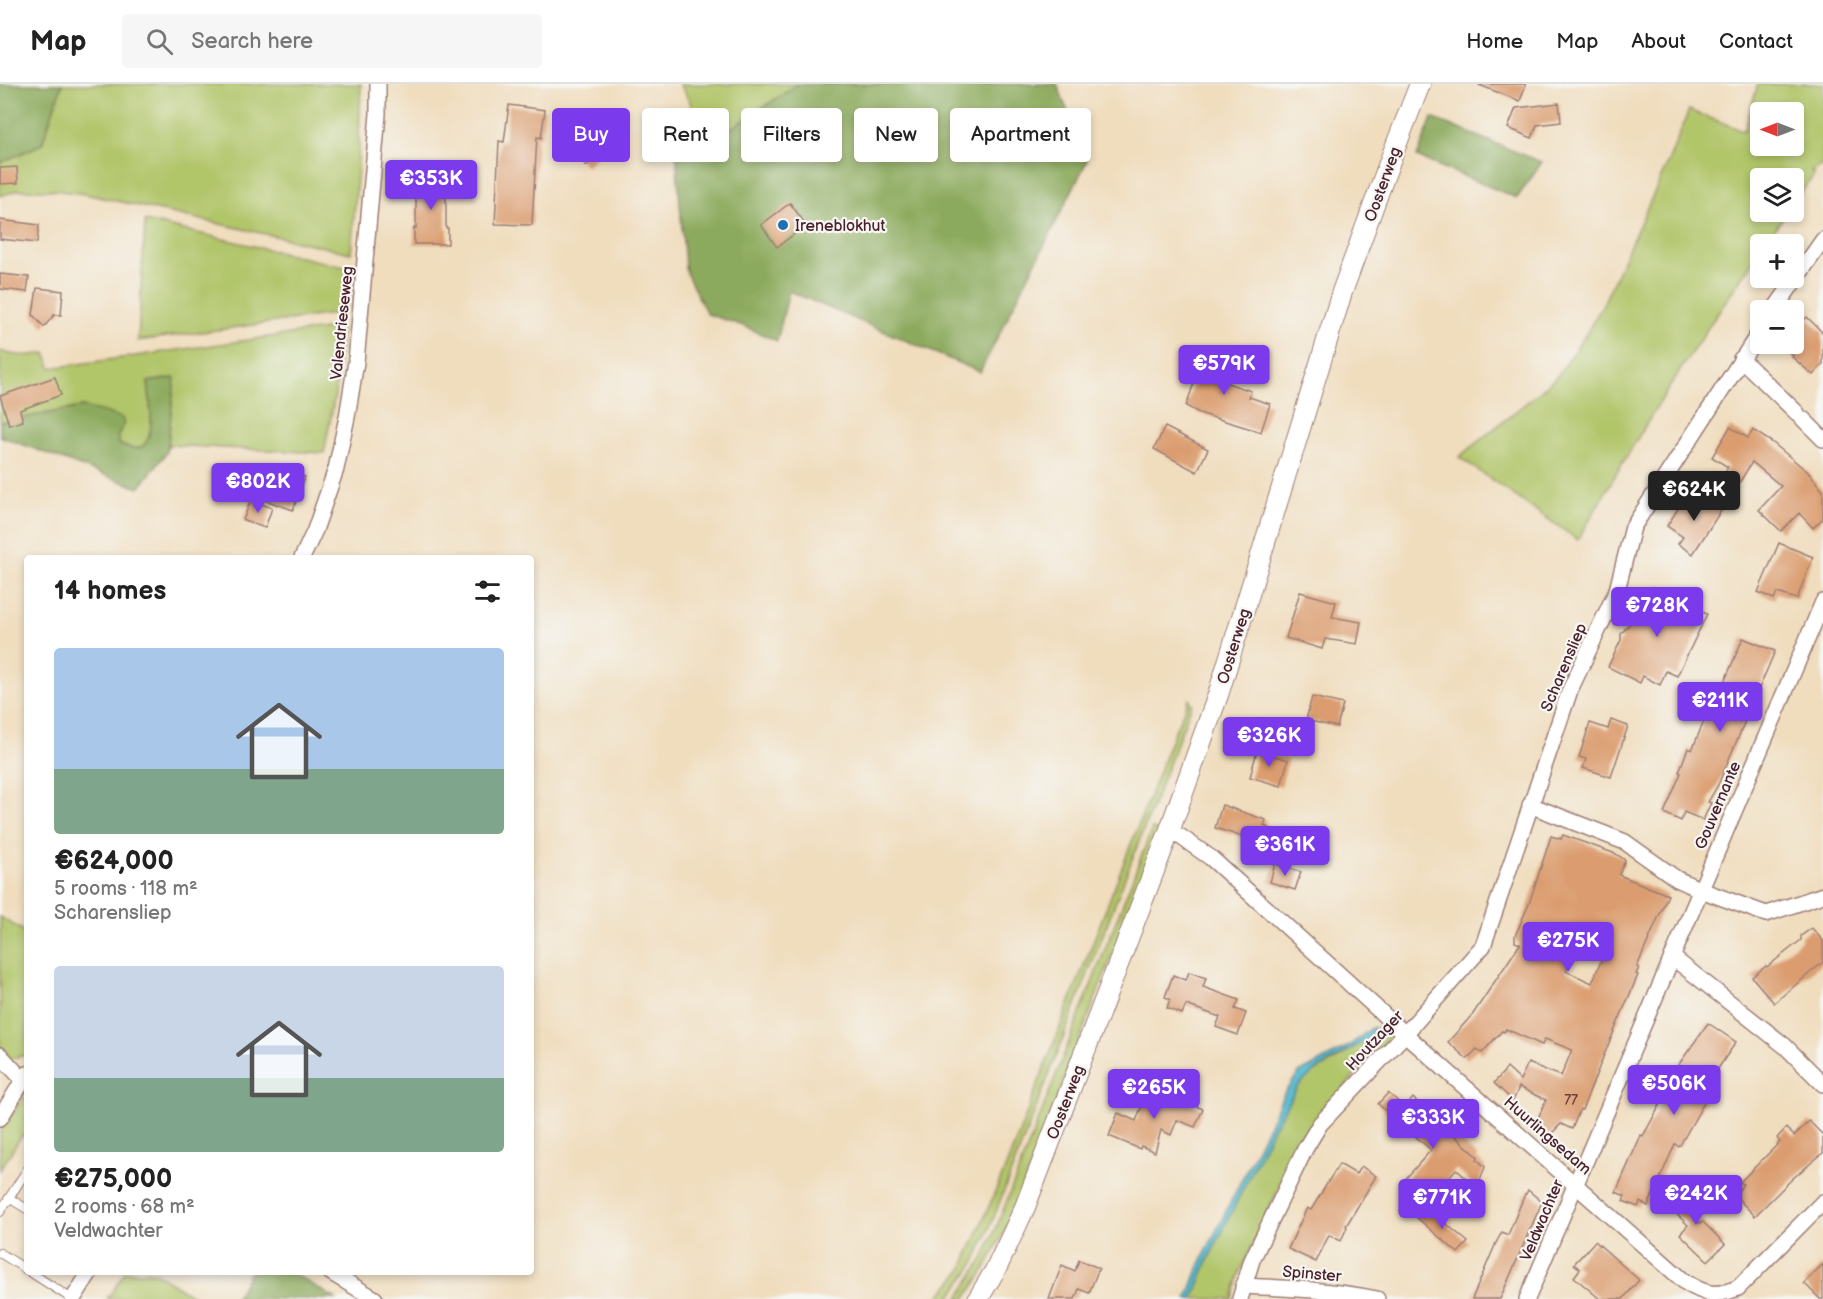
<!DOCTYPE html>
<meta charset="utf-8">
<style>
:root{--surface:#fff;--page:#f6f6f6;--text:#222;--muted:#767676;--line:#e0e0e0;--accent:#7c3aed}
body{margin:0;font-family:"Balsamiq Sans",sans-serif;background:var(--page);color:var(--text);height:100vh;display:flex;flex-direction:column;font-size:22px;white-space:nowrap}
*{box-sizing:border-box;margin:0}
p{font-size:20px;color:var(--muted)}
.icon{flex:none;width:33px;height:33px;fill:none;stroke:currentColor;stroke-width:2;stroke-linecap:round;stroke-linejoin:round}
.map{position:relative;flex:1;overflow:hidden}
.drawer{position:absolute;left:24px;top:471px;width:510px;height:720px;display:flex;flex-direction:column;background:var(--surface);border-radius:6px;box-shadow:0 3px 9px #0003}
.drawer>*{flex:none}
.banner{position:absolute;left:552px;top:24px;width:570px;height:54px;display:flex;gap:12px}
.needle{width:39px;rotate:270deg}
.controls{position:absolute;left:1750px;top:18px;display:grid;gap:12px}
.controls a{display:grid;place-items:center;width:54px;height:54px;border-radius:6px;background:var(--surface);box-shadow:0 3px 9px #0003;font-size:30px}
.price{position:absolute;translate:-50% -51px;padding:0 14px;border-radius:6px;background:var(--accent);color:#fff;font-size:20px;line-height:39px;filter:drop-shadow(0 2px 3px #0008)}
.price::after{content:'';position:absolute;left:50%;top:36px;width:18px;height:14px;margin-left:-9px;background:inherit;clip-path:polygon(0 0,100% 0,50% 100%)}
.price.active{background:#222;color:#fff}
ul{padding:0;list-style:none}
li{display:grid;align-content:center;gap:12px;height:318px;padding:0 30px}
li span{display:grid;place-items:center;height:186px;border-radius:6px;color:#555}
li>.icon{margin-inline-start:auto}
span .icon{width:108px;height:108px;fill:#fffc;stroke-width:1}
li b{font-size:26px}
h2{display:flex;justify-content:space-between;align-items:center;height:72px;padding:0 30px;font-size:26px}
.tag{padding:0 21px;border-radius:6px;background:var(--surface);box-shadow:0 3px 9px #0003;font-size:21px;line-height:54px}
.tag.active{background:var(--accent);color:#fff}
header{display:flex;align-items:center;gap:36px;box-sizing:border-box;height:84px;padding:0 30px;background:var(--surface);border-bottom:2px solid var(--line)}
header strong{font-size:28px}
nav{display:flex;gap:33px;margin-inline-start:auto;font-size:21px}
.search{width:420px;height:54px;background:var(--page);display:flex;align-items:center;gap:15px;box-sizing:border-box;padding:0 21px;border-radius:6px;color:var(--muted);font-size:22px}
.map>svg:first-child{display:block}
</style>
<header>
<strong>Map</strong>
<div class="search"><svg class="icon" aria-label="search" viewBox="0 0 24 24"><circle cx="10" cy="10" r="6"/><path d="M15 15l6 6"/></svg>Search here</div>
<nav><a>Home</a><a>Map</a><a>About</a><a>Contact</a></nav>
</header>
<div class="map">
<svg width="1823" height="1215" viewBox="0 0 1823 1215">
<rect width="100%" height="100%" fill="#f6f6f2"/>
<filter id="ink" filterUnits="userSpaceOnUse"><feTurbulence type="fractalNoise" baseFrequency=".0167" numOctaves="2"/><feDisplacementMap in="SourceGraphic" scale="12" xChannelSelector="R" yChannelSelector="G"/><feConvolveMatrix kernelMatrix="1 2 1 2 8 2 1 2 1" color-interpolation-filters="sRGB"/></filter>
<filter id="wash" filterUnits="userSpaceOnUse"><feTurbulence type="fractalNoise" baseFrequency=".008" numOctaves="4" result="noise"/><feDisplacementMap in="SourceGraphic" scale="24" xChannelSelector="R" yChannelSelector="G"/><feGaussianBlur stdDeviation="1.35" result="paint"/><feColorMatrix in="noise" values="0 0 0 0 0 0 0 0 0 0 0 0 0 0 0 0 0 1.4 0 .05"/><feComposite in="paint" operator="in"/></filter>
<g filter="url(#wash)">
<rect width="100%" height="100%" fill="#f0ddbe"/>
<!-- green -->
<g fill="#b1c569" stroke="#7e724a" stroke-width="1.5" fill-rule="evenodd">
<polygon points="62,0 361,0 358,83 351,169 85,110 53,106 18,106 0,112 0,79 42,60"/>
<polygon points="680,0 798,0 729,46 702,58 690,18"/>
<path d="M 1758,0 L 1823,0 L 1823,81 L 1811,88 L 1814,91 L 1794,118 L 1794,94 L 1761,94 L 1761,128 L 1787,128 L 1764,160 L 1761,160 L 1761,165 C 1696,259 1634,356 1578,456 L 1459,373 L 1542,306 L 1559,290 L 1586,250 L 1604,218 L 1669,76 L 1689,26 L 1744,47 ZM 1761,28 L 1794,28 L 1794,62 L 1761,62 Z"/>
<polygon points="145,137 349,184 346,228 138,257"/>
<path d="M 339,243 L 343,246 L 335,311 L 324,369 L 168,361 L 174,294 L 148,298 C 150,321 162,381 119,360 L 118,351 L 124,340 L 82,323 L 0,338 L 0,267 C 16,273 30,272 46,269 L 51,284 Z"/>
<polygon points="1189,615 1192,620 987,1151 974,1180 949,1215 937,1215 961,1187 1006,1083 1174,649"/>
<polygon points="1152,745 1160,747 1009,1139 985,1185 965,1215 958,1215 983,1175 999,1137"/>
<polygon points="0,833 27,849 27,971 9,975 0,966"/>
<polygon points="1383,935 1390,945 1390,953 1325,1025 1303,1053 1240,1188 1232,1215 1193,1215 1208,1176 1273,1044 1298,1001 1314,988 1337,975 1375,947"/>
<polygon points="24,1013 27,1013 27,1054 22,1051 0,1086 0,1047"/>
<polygon points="125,1188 155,1188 197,1215 107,1215"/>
</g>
<!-- forest -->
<g fill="#8caa5d" stroke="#6b6444" stroke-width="1.5">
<polygon points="0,0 62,0 42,60 0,79"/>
<polygon points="798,0 1057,0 1087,77 980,288 789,207 777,257 741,241 707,230 688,193 685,183 676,69 729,46"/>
<polygon points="1432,34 1541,78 1542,78 1517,114 1417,73"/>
<path d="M 175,294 L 167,368 L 139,404 L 0,352 L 0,338 L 82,323 L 104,328 L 122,334 L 124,340 L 118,351 L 119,360 C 162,381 150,321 148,298 Z"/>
<polygon points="250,1188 291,1188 336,1215 235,1215"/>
</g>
<!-- water -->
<polygon fill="#51bace" stroke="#4e6c7c" stroke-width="1.5" points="1373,943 1376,946 1369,954 1314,988 1298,1002 1273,1044 1208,1176 1193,1215 1187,1215 1199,1182 1285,1008 1299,989 1349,962"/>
<g id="blocks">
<!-- building -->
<g fill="#db9d6f" fill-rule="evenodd">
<polygon points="1479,0 1526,0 1520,17 1479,1"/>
<polygon points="1559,19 1561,38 1537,41 1532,54 1508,44 1516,24"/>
<polygon points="509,21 545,26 541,54 537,53 532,141 495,140 499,57 504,58"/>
<polygon points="582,53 597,73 586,82 570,62"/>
<polygon points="17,83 18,99 0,100 0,84"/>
<polygon points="416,92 446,92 446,144 448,144 448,160 414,160 414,144 416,144"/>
<polygon points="790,119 806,141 777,163 761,141"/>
<polygon points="0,136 39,141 37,159 0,155"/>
<polygon points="0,190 29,193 27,208 0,205"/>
<polygon points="37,204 63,207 61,231 54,231 44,243 33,231"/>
<polygon points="1807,233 1823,249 1823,280 1813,291 1792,273 1793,272 1787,266 1801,252 1794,246"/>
<polygon points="1203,266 1229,275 1221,297 1251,307 1249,313 1270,320 1261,348 1199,329 1186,322 1200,282 1198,281"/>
<polygon points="55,293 61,311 20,326 23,337 9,341 0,312"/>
<polygon points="1165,343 1208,365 1197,388 1154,365"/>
<polygon points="1730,343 1748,354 1753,346 1773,359 1808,388 1823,407 1823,434 1813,444 1799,429 1781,447 1759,426 1781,402 1752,378 1738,401 1723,391 1728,383 1712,373"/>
<polygon points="281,384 305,393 293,426 265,416 274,394 277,395"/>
<polygon points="1686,412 1702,423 1707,415 1722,425 1693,470 1678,460 1683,453 1667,442"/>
<polygon points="251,416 272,424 265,444 243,436"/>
<polygon points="1779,459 1813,473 1797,515 1777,509 1774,515 1758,508"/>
<polygon points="1653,503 1707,530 1677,592 1666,587 1660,601 1643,592 1640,599 1608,583 1621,556 1621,550 1632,537 1632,529"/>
<polygon points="1300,508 1336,518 1332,533 1361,538 1357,560 1325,555 1322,565 1286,554"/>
<polygon points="1743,554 1775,567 1718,701 1708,718 1711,719 1703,736 1684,728 1681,737 1664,729 1681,689 1679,688 1688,664 1692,666 1709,625 1712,627"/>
<polygon points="1312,613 1343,620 1337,643 1306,636"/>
<polygon points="1611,636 1628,642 1611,693 1583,684 1586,675 1579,673 1590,639 1608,645"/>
<polygon points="1257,667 1288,676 1281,702 1250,693"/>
<polygon points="1222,721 1266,736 1264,742 1274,746 1264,777 1253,773 1246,754 1215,744"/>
<path d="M 1563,751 L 1616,770 L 1625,776 L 1619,791 L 1668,811 L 1637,883 L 1639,884 L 1636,890 L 1638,891 L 1604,971 L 1582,1026 L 1580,1025 L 1572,1045 L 1561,1040 L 1549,1052 L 1536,1039 L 1546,1016 L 1519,1003 L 1513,1017 L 1494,999 L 1507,984 L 1520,996 L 1528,979 L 1561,992 L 1572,966 L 1545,955 L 1542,961 L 1506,945 L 1504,948 L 1502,947 L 1482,969 L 1477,965 L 1467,975 L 1448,958 L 1473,930 L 1520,860 L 1515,858 L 1515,852 L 1529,820 L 1551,752 L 1561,755 ZM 1577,859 L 1604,870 L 1592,899 L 1566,887 Z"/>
<polygon points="1275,780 1301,788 1295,806 1270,798"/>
<polygon points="1812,844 1823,857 1823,878 1774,919 1752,893 1766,882 1767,883 1801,856 1801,852"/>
<polygon points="1189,888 1206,894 1203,903 1239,916 1235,925 1246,929 1238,951 1216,943 1220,933 1186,921 1182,930 1167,924 1170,915 1165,913 1173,891 1186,896"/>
<polygon points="1708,939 1736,958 1699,1013 1705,1017 1679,1063 1675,1060 1648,1122 1640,1118 1638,1123 1623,1117 1625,1112 1616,1108 1641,1051 1643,1052 1676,992 1672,990"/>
<polygon points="1149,1003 1203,1025 1195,1043 1177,1036 1171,1051 1161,1046 1155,1068 1141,1062 1140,1065 1109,1052 1118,1029 1136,1037"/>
<polygon points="1388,1009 1405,1023 1413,1014 1478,1073 1477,1075 1485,1083 1477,1104 1456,1085 1425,1121 1401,1100 1431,1066 1378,1020"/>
<polygon points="1809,1037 1823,1051 1823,1069 1792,1095 1755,1132 1735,1112 1743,1100 1740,1098 1780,1058 1777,1054 1786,1044 1794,1052"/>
<polygon points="1339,1080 1356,1090 1361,1082 1376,1092 1346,1142 1347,1143 1341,1157 1329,1151 1316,1178 1288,1165 1307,1124 1311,1126"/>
<polygon points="1528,1106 1542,1118 1500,1215 1472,1215 1496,1159 1502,1148 1508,1151 1525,1110 1526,1110"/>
<polygon points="1680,1108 1686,1108 1704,1126 1695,1136 1700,1139 1702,1137 1725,1160 1708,1177 1680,1150 1688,1141 1667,1121"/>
<polygon points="1426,1123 1468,1158 1458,1169 1417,1134"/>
<polygon points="1595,1157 1639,1196 1623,1215 1600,1215 1574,1193 1580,1185 1574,1180"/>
<polygon points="1079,1176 1099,1184 1089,1209 1079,1205 1075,1215 1049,1215 1062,1181 1075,1187"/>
<polygon points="1823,1180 1823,1215 1820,1215 1804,1199"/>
</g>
</g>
</g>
<g filter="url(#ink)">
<use href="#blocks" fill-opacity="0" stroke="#9d7e74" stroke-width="1.5"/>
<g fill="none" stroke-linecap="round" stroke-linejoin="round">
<!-- service casing -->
<g stroke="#9d7e74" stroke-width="10">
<g id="service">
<polyline points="9,1114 27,1125"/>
<polyline points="0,1128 27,1086"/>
<polyline points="0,1169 27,1186"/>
<polyline points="30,1188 72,1215"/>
</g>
</g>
<!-- minor casing -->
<g stroke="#9d7e74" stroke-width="18">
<g id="minor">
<polyline points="1774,226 1823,156"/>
<polyline points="1741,275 1797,329"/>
<polyline points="1803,335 1823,355"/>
<polyline points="302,474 315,446 336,385 347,333 356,278 378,30 378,0"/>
<polyline points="1530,721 1625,758 1677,795 1701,806 1766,830 1823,811"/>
<path d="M 1169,748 L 1181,753 L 1211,774 L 1405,950 L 1685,1198 C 1706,1211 1715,1213 1738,1204 L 1823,1118"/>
<polyline points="1672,873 1785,962 1823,1000"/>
<polyline points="0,971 23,996"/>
<polyline points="0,1034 27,990"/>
<polyline points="330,1188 375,1215"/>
<path d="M 1243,1202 C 1288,1204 1333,1206 1377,1215"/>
<polyline points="73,1215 90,1188"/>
<polyline points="1240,1215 1252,1176 1305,1065 1320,1040 1405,950 1483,862 1570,606 1617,506 1633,443 1761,246"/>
<polyline points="1527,1215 1823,518"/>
</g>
</g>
<!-- tertiary casing -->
<g stroke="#9d7e74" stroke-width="22">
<polyline id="tertiary" points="978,1215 997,1183 1025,1123 1169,748 1218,611 1342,208 1391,74 1420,0"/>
</g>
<!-- service -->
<use href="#service" stroke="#fff" stroke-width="8"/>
<!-- minor -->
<use href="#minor" stroke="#fff" stroke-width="15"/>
<!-- tertiary -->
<use href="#tertiary" stroke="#fff" stroke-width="20"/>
</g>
</g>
<!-- markers -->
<circle fill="#1f6fb2" stroke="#f6f6f2" stroke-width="2" cx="783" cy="141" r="6"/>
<g text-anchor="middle" stroke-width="4.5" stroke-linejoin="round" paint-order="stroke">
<!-- number labels -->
<g font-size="14" fill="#6e3e3c">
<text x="1571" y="1021">77</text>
</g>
<!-- street labels -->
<g font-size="16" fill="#4a1f2b" stroke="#f6f6f2">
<text transform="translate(1382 100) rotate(-70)" y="6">Oosterweg</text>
<text transform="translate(341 239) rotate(-84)" y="6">Valendrieseweg</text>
<text transform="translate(1233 562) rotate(-73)" y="6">Oosterweg</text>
<text transform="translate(1563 583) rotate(-67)" y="6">Scharensliep</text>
<text transform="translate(1717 721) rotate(-67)" y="6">Gouvernante</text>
<text transform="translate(1374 956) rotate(-47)" y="6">Houtzager</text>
<text transform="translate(1065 1018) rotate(-69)" y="6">Oosterweg</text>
<text transform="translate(1548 1051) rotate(41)" y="6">Huurlingsedam</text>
<text transform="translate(1541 1136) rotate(-67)" y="6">Veldwachter</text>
<text transform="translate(1312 1189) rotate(5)" y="6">Spinster</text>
</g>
<!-- poi labels -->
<g font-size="16" fill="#4a1f2b" stroke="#f6f6f2" text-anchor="start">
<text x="795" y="147">Ireneblokhut</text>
</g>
</g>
</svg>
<div class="controls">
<a><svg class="needle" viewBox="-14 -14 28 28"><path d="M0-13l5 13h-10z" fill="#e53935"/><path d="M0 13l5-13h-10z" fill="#767676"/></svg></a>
<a><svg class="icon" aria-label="layers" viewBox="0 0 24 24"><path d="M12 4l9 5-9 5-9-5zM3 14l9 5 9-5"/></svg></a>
<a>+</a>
<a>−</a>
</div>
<b class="price" style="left:431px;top:127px">€353K</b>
<b class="price" style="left:1224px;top:312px">€579K</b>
<b class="price" style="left:258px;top:430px">€802K</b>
<b class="price active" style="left:1694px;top:438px">€624K</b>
<b class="price" style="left:1657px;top:554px">€728K</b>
<b class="price" style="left:1720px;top:649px">€211K</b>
<b class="price" style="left:1269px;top:684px">€326K</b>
<b class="price" style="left:1285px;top:793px">€361K</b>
<b class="price" style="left:1568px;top:889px">€275K</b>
<b class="price" style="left:1674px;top:1032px">€506K</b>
<b class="price" style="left:1154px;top:1036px">€265K</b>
<b class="price" style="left:1433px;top:1066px">€333K</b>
<b class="price" style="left:1696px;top:1142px">€242K</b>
<b class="price" style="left:1442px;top:1146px">€771K</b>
<div class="banner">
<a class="tag active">Buy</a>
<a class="tag">Rent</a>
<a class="tag">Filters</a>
<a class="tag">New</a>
<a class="tag">Apartment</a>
</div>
<section class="drawer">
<h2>14 homes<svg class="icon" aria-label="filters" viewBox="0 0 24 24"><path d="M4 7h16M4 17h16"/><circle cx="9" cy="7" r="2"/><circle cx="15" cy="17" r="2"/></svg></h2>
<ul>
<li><span style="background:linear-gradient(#a9c7e8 65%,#7fa58c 0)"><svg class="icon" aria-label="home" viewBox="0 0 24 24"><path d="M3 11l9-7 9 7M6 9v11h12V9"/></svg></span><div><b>€624,000</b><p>5 rooms · 118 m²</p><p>Scharensliep</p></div></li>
<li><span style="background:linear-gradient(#c9d6e8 60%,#7fa58c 0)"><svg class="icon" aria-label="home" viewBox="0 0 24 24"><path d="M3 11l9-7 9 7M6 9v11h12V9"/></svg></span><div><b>€275,000</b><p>2 rooms · 68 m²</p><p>Veldwachter</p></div></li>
</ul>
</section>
</div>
